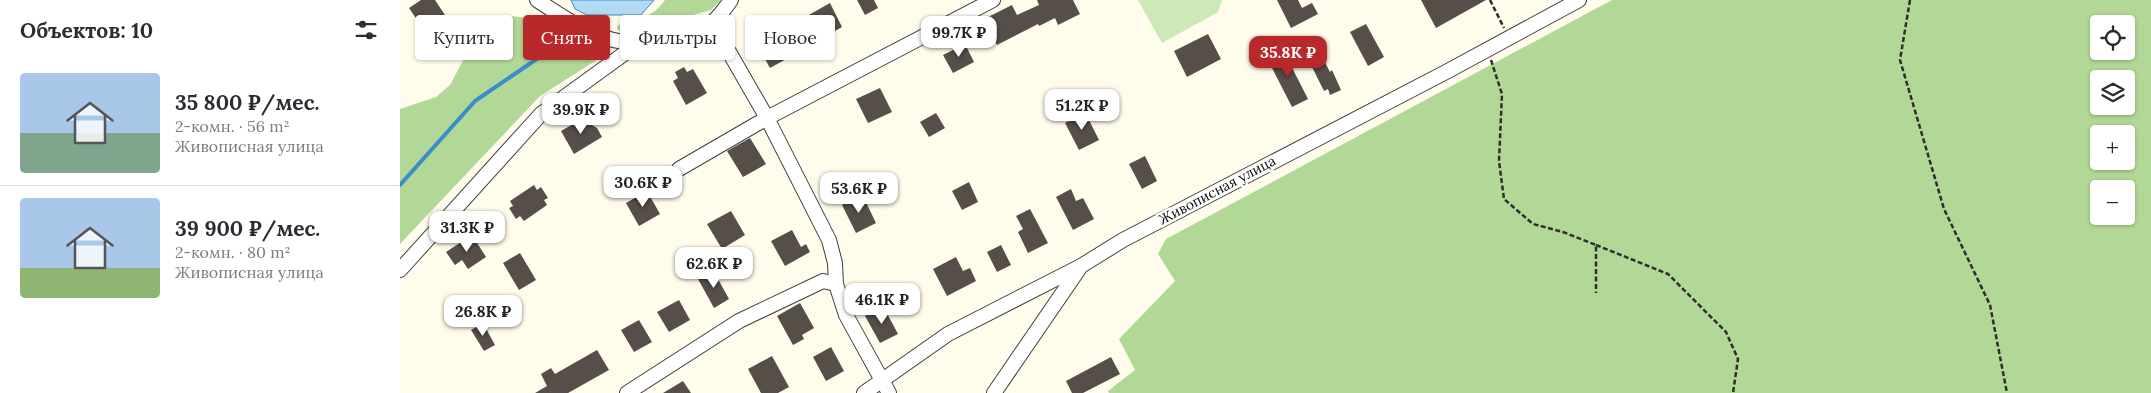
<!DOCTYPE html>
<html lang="ru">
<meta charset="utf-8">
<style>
:root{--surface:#fff;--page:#f7f7f7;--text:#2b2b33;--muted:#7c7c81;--line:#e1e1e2;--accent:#b9282b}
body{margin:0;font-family:Lora,serif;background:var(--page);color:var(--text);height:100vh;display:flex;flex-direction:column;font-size:19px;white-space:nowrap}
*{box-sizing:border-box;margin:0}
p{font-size:16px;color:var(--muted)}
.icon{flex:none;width:28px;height:28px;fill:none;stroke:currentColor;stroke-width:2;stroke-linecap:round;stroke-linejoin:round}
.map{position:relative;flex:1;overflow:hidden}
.side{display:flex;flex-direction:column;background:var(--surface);width:400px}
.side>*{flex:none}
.banner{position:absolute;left:15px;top:15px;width:475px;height:45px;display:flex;gap:10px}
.buttons{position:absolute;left:1690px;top:15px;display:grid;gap:10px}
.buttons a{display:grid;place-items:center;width:45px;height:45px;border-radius:5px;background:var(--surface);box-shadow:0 1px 4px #0004;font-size:25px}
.price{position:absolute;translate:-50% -42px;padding:0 11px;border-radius:10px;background:#fff;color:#222;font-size:16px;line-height:32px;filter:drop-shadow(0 1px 2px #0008)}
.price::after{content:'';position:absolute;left:50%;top:30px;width:15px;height:11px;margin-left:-8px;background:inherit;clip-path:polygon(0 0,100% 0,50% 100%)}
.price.selected{background:var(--accent);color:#fff}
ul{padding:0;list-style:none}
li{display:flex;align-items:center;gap:15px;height:125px;padding:0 20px}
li+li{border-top:1px solid var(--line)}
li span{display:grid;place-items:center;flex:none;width:140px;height:100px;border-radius:5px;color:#555}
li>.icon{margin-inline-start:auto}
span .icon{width:60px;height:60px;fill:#fffc;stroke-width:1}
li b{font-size:21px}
h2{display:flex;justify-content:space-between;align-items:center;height:60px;padding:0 20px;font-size:21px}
.chip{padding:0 18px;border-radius:5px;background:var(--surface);box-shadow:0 1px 4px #0004;font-size:18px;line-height:45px}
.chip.selected{background:var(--accent);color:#fff}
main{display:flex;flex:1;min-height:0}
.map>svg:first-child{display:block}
</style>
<main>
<section class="side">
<h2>Объектов: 10<svg class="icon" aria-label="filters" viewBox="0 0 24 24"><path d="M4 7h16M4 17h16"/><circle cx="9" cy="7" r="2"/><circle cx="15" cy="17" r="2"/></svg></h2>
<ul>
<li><span style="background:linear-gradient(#a9c7e8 60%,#7fa58c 0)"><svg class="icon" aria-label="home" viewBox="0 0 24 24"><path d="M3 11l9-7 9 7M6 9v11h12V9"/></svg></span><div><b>35 800 ₽/мес.</b><p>2-комн. · 56 m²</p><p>Живописная улица</p></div></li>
<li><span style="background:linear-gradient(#a9c7e8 70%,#8fb573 0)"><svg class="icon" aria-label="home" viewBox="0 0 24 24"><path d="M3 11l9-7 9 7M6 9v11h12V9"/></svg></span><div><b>39 900 ₽/мес.</b><p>2-комн. · 80 m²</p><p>Живописная улица</p></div></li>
</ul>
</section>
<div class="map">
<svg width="1751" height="393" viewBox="0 0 1751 393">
<rect width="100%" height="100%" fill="#fffcec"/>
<!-- green -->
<polygon fill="#cfe8b7" points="738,0 822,0 818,12 762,43"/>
<!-- forest -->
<g fill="#b2d897" fill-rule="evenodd">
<path d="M 265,0 L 321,0 L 311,10 L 293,15 L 267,30 L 229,37 L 217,29 L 217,26 C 237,15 249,22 265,0 Z"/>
<path d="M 1212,0 L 1751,0 L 1751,393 L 709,393 L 708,391 L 735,370 L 719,339 L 775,281 L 758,254 L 766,239 ZM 1699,24 L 1726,24 L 1726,51 L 1699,51 ZM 1699,79 L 1726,79 L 1726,106 L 1699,106 ZM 1699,134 L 1726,134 L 1726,161 L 1699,161 ZM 1699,189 L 1726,189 L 1726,216 L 1699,216 Z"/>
<path d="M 107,16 C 120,16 141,22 150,19 L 211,51 L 140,96 L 0,244 L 0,109 L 36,97 L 50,85 L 67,53 L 97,31 Z"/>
</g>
<!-- water -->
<polygon fill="#b2daf4" stroke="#3b8dca" points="171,0 254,0 241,15 187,15 175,9"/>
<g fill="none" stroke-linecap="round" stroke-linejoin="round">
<!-- stream -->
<polyline stroke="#3b8dca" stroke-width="4" points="0,185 75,101 169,37"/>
</g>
<!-- building -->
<g fill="#554e49">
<polygon points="21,0 35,0 47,18 26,33 9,8"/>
<polygon points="457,0 474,0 478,8 465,15"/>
<polygon points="637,0 673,0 680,14 658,25 655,18 639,26 638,24 597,45 584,19 612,5 617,15 639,5"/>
<polygon points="877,0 898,0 902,8 912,3 918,14 891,28"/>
<polygon points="1021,0 1086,0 1036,28"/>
<polygon points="430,3 442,27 420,40 407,16"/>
<polygon points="966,24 984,57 968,66 950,32"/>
<polygon points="808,34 821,59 787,77 774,51"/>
<polygon points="381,41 390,57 370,68 361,52"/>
<polygon points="565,44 574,62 553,73 543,55"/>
<polygon points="883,50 908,99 892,107 867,58"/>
<polygon points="922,57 930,72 932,70 941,90 930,95 928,89 924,91 910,63"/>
<polygon points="284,67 287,72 293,69 307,93 286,105 273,81 278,78 275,72"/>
<polygon points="480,88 492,112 468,123 456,99"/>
<polygon points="685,112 699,140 679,150 665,123"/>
<polygon points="536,113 545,128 529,137 520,122"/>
<polygon points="182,119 197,128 202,137 174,154 161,131"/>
<polygon points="350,138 366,164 343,177 327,151"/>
<polygon points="745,156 757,181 742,189 729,164"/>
<polygon points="569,182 578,202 562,210 552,191"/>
<polygon points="134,185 137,190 141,187 148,198 144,200 147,205 124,221 120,216 116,219 109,208 113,206 110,201"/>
<polygon points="671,189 676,201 683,198 694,219 673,230 656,197"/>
<polygon points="247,191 260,214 239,226 226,203"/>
<polygon points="462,194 476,223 456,233 442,205"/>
<polygon points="630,209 648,243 628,253 618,232 623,229 616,216"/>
<polygon points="331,211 345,235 322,249 307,224"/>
<polygon points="392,230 401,247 406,244 410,252 385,266 371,241"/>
<polygon points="72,235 86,257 68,269 62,260 55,265 46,252"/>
<polygon points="601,245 611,265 597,272 587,252"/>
<polygon points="120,253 136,280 119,290 103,263"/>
<polygon points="556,257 563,271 570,268 576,281 547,296 533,269"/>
<polygon points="313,270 329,299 314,308 298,279"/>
<polygon points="279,300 290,320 269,332 257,312"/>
<polygon points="400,303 414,328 402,335 404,339 393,345 377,316"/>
<polygon points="483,306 498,334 480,343 465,316"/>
<polygon points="239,320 252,342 234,352 221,330"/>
<polygon points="83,323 95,345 84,351 71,330"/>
<polygon points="431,347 444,371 426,381 413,357"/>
<polygon points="197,350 209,370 168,393 135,393 147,386 141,374 151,368 155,374"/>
<polygon points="372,356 389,387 378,393 361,393 348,369"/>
<polygon points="711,357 720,374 683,393 672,393 666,381"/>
<polygon points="283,381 291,393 263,393"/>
</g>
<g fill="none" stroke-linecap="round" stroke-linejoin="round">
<!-- minor casing -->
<g stroke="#3f3f3f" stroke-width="16">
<g id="minor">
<path d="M 137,0 C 167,20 201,44 239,43 C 249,43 259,39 269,38 C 305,31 310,30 331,0"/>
<polyline points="313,24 367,118 429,240 435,263 436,284 446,315 489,393"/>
<polyline points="279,169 367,118 593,0"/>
<polyline points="0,270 141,114 239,43"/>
<polyline points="227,393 339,321 423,281 436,284"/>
<polyline points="464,393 548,334 681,266 723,240 1046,72 1179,0"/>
<polyline points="594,393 679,269"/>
</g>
</g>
<!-- path -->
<g stroke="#2e2e2e" stroke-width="2.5" stroke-dasharray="5 2.5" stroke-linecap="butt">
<polyline points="1090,0 1104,28"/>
<polyline points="1510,0 1500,60 1544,209 1590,305 1607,393"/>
<polyline points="1091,60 1102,94 1099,161 1104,199 1133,224 1163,232 1196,245 1196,293"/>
<polyline points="1196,245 1268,274 1326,332 1338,359 1333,393"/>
</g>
<!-- minor -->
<use href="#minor" stroke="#fff" stroke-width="14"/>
</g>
<g text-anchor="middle" stroke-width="5" stroke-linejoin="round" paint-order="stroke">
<!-- street labels -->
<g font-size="14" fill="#0c0c0c" stroke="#fff">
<text transform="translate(817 190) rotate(-28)" y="5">Живописная улица</text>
</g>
</g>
</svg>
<div class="buttons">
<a><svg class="icon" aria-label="locate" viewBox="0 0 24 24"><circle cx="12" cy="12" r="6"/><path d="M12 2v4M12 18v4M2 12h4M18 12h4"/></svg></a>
<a><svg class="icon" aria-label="layers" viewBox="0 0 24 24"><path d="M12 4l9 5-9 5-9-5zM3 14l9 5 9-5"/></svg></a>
<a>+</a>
<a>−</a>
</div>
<b class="price" style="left:559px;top:58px">99.7K ₽</b>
<b class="price selected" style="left:888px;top:78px">35.8K ₽</b>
<b class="price" style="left:682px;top:131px">51.2K ₽</b>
<b class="price" style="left:181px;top:135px">39.9K ₽</b>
<b class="price" style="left:243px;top:208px">30.6K ₽</b>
<b class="price" style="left:459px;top:214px">53.6K ₽</b>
<b class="price" style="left:67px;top:253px">31.3K ₽</b>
<b class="price" style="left:314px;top:289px">62.6K ₽</b>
<b class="price" style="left:482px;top:325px">46.1K ₽</b>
<b class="price" style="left:83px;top:337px">26.8K ₽</b>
<div class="banner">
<a class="chip">Купить</a>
<a class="chip selected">Снять</a>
<a class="chip">Фильтры</a>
<a class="chip">Новое</a>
</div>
</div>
</main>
